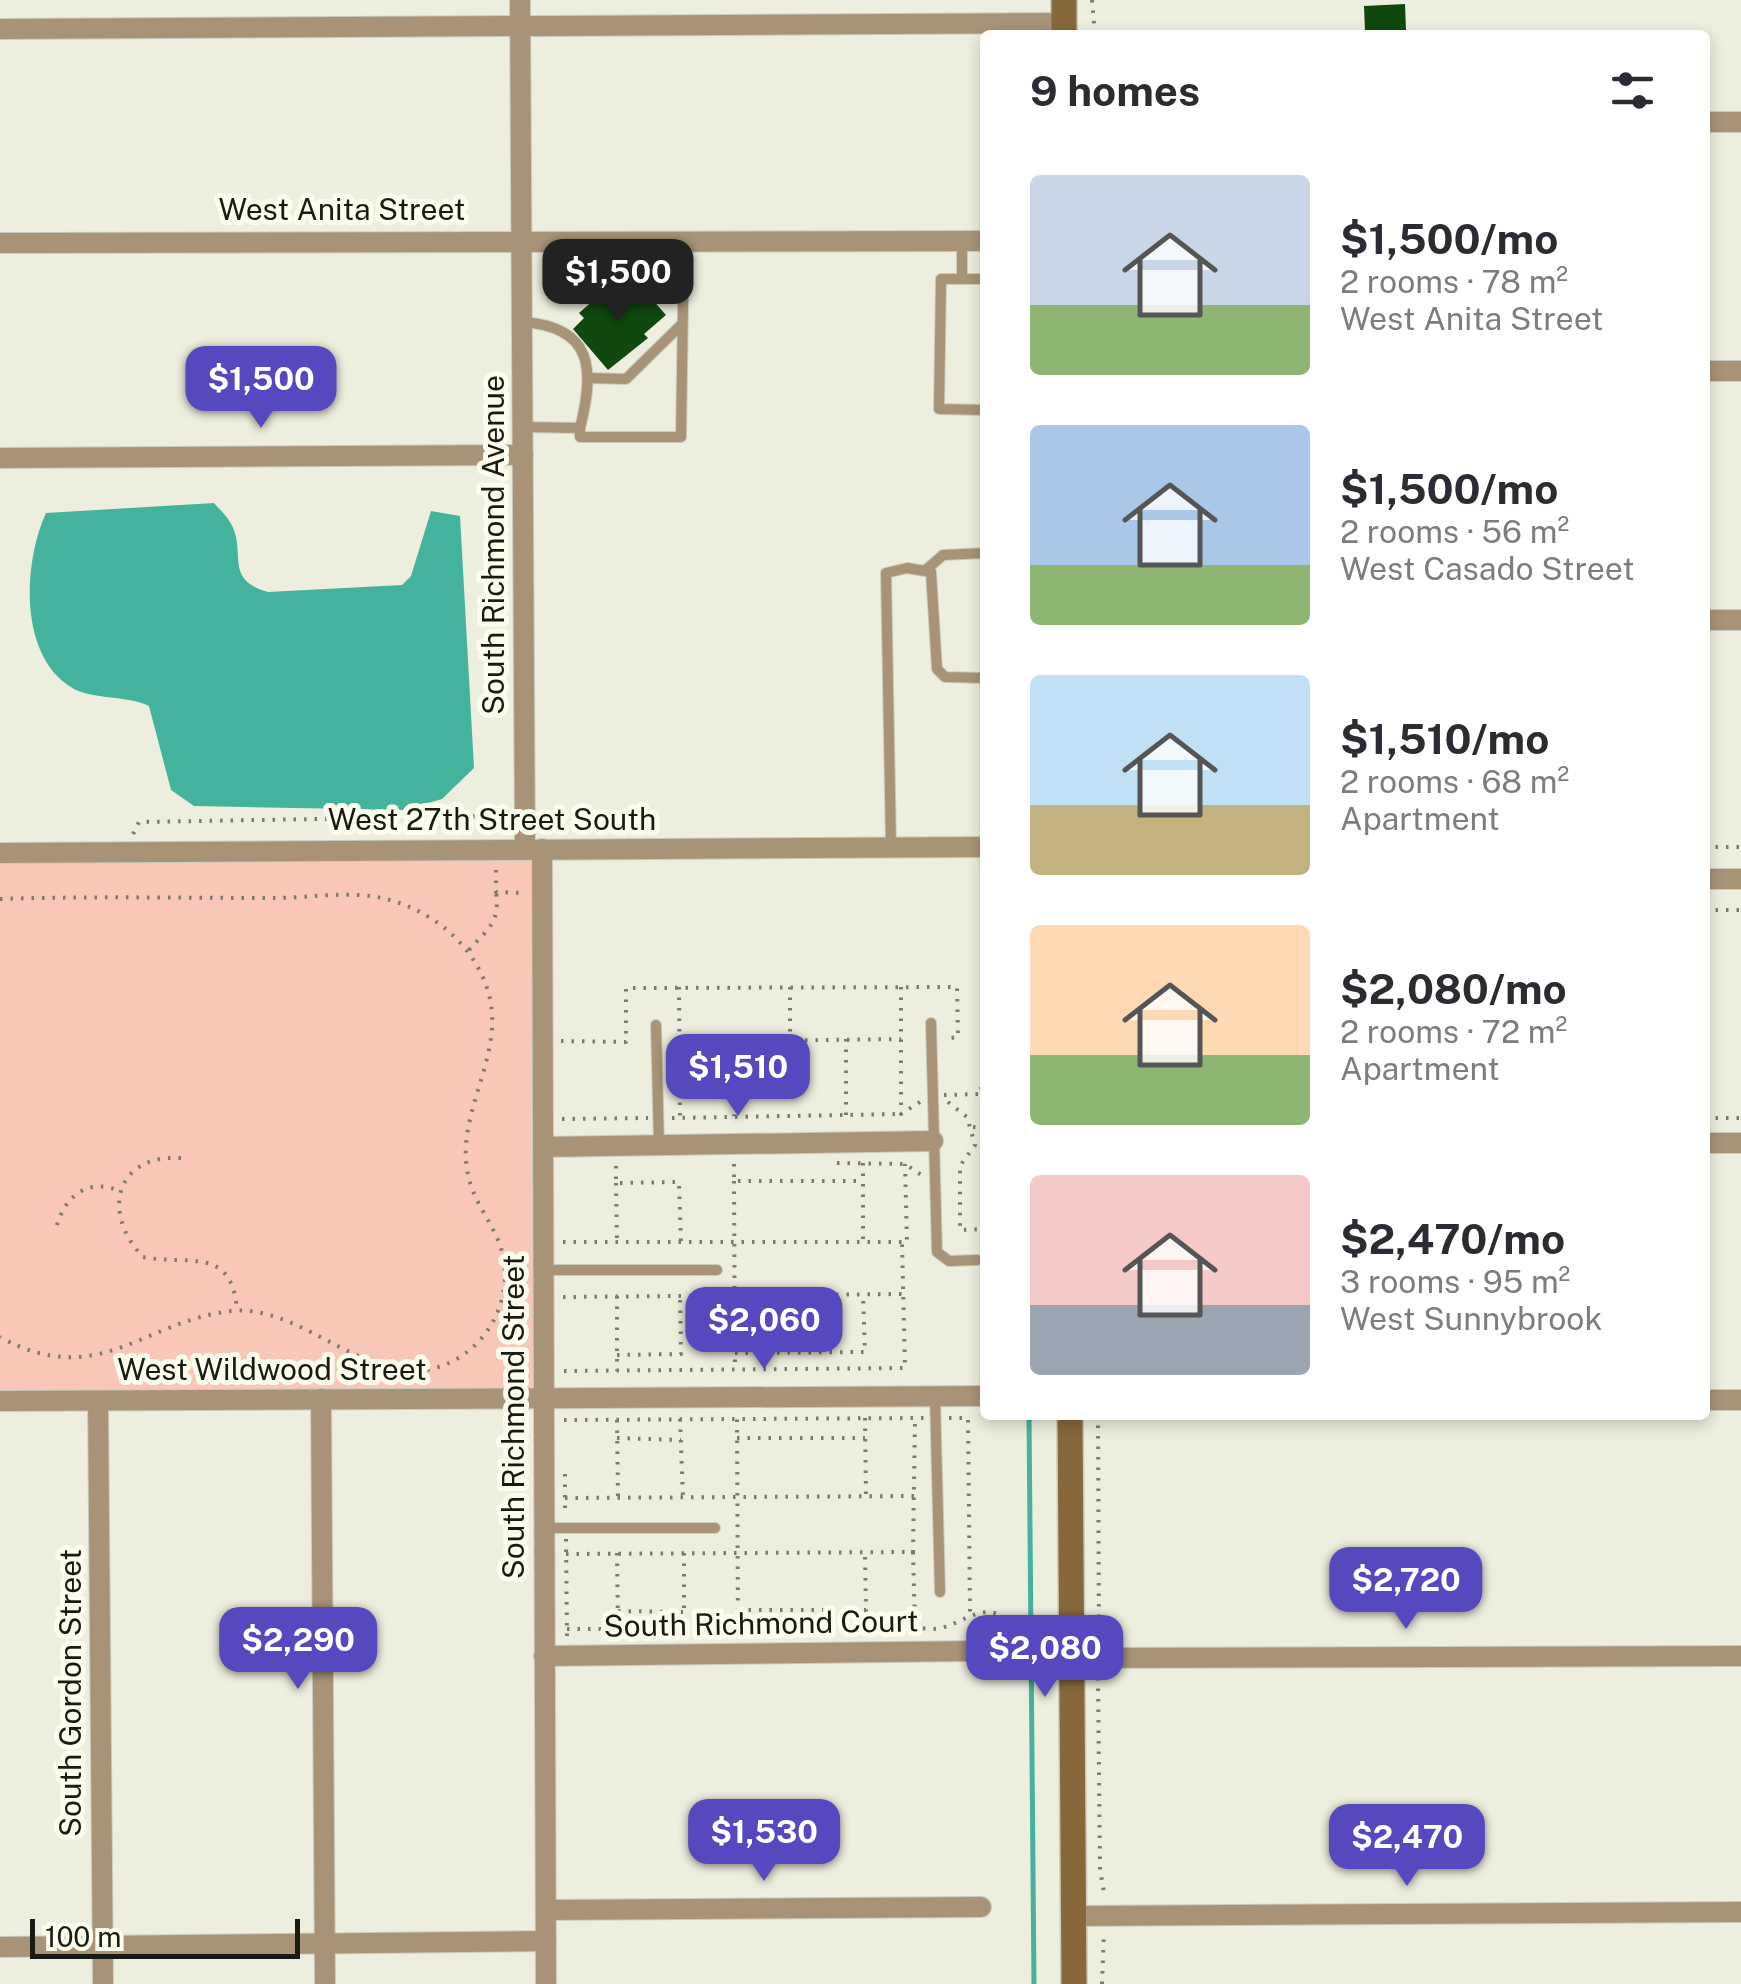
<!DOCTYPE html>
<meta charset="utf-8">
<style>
:root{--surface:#fff;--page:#f2f2f3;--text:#2b2b33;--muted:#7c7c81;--accent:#5649c0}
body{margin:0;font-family:"Public Sans",sans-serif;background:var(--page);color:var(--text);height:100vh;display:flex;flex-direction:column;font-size:38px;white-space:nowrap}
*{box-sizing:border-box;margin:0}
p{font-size:32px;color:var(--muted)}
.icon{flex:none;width:55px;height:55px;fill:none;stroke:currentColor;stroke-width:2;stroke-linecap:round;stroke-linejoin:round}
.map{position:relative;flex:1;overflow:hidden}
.sheet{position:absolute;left:980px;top:30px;width:730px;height:1390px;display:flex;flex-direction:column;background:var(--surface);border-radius:10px;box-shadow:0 5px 15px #0003}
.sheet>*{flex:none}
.scale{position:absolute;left:30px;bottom:25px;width:270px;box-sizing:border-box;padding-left:10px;border:5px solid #1a1a15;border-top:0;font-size:28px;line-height:35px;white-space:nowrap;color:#1a1a15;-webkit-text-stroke:8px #fbfceb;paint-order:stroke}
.price{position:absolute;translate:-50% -85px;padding:0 22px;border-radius:20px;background:var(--accent);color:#fff;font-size:32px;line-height:65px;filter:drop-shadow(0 2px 5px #0008)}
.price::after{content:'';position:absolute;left:50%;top:60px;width:30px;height:22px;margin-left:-15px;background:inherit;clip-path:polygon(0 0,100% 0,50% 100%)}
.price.active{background:#222;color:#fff}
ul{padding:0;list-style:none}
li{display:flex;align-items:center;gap:30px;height:250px;padding:0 50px}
li span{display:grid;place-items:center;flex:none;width:280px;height:200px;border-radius:10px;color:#555}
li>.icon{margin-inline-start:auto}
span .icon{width:120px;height:120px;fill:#fffc;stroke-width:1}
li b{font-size:42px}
h2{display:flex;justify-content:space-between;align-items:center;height:120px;padding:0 50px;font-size:42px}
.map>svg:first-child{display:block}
</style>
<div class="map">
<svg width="1741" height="1984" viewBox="0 0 1741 1984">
<rect width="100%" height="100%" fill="#eeeede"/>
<!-- green -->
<polygon fill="#f9c7b7" points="542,849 544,1398 0,1401 0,854"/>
<!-- water -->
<path fill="#43b39d" d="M 214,503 C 219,509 226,515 230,522 C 248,551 222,579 268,592 L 402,585 L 411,576 L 431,511 L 460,516 L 474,768 L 442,799 L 403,810 L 194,806 L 171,790 L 149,706 C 126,695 96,700 74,689 C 18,658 23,563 46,513 Z"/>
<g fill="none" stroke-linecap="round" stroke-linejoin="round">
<!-- stream -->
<polyline stroke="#43b39d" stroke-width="5" points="1029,1415 1034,1984"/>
</g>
<!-- building -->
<g fill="#0f490e">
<polygon points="1405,4 1406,30 1365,31 1364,6"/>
<polygon points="634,279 666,315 644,334 648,338 608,370 573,329 584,318 579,313 595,299 599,304 608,297 611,300"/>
</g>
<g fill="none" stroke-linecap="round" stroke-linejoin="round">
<!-- lane casing -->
<g stroke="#ccccbe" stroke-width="12">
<g id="lane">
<polyline points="962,242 962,279"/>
<polyline points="985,279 941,279 939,409 985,410"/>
<path d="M 523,322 C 593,327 595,369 580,428"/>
<polyline points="588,378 626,379 682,324"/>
<polyline points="523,427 580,428 580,437 681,437 684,240"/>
<polyline points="927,569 943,555 985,553"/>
<polyline points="891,847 886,573 907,568 931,572 937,669 945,677 985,678"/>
<polyline points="931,1023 937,1252 949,1261 977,1260"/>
<polyline points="656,1025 659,1144"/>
<polyline points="544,1270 717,1270"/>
<polyline points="935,1397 940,1592"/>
<polyline points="545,1528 715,1528"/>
</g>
</g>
<!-- street casing -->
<g stroke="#ccccbe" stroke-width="22">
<g id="street">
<polyline points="520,0 525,850"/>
<polyline points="0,29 1064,23"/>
<polyline points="1705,122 1741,122"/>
<polyline points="0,243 985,241"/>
<polyline points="1705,371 1741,371"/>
<polyline points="0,458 523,455"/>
<polyline points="1705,620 1741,620"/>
<polyline points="542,849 546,1984"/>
<polyline points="0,853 985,847"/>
<polyline points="1705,879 1741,879"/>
<polyline points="1705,1143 1741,1143"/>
<polyline points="543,1147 933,1141"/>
<polyline points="321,1399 325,1984"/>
<polyline points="1705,1400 1741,1400"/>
<polyline points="0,1401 985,1396"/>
<polyline points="98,1401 103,1984"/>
<polyline points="544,1656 978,1651"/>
<polyline points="1072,1658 1741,1656"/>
<polyline points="546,1910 981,1907"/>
<polyline points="1074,1916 1741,1912"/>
<polyline points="0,1947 546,1941"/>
</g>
</g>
<!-- secondary casing -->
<g stroke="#ccccbe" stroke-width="28">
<g id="secondary">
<polyline points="1064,0 1064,35"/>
<polyline points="1070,1415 1074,1984"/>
</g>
</g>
<!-- path -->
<g stroke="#7a7a70" stroke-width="4" stroke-dasharray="2.5 8" stroke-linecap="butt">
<polyline points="1092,0 1095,35"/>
<polyline points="133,834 139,822 497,816 497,831"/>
<polyline points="1705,847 1741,847"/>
<polyline points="496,870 496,892 524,893"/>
<path d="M 0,899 C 91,896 182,898 273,898 C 308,898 353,890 386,899 C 435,911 479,949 490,999 C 504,1065 446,1124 473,1191 C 480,1209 493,1226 500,1245 C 515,1289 495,1339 453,1361 C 376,1401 307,1303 231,1311 C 143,1321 98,1391 0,1337"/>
<polyline points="1705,910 1741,910"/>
<path d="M 469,950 C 488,928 500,924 496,892"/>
<polyline points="679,987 680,1118"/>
<polyline points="790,987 790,1038"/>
<polyline points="901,987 901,1114 920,1102"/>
<polyline points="846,1039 846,1117"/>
<polyline points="561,1041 626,1042 626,988 957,987 958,1037 944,1039"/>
<polyline points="733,1041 734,1116"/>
<polyline points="679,1042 901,1039"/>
<polyline points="944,1095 981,1094 981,1087"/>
<polyline points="948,1102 967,1117 975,1145 960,1166 960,1230 985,1229"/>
<polyline points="672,1118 901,1114"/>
<polyline points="1705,1118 1741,1118"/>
<polyline points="562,1119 648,1118"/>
<polyline points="973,1127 985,1128"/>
<path d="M 181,1158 C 115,1154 101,1213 143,1257 C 188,1266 232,1245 237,1310"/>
<polyline points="837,1163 905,1164 923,1176"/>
<polyline points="863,1163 863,1242"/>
<polyline points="734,1164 734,1181 863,1181"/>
<polyline points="616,1166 616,1183 679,1182 681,1242"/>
<polyline points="734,1181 735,1370"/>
<polyline points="616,1183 617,1242"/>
<path d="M 57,1225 C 66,1194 91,1177 121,1192"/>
<polyline points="563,1242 907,1242 905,1164"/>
<polyline points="617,1296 617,1371"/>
<polyline points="563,1297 904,1294"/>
<polyline points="735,1353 865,1352 863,1294"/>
<polyline points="617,1355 681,1354 680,1296"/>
<polyline points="564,1371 905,1368 902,1242"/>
<polyline points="1098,1415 1099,1639"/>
<polyline points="865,1418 866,1496"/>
<polyline points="949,1418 968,1418 970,1612"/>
<polyline points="680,1419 683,1497"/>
<polyline points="564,1420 925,1418"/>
<polyline points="617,1420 618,1498"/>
<polyline points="617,1438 681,1440"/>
<polyline points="737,1438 865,1438"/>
<polyline points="565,1474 565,1514"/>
<polyline points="565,1498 914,1496"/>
<polyline points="566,1539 567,1637"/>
<path d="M 913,1552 L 915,1628 C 923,1628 933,1630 941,1628 C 968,1621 985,1599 1012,1623"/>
<polyline points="617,1553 618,1629"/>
<polyline points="684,1553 684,1628"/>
<polyline points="566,1554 913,1552 915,1420"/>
<polyline points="738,1610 866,1610 865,1553"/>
<polyline points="866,1610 866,1630 915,1628"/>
<polyline points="618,1611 683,1612"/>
<polyline points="567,1629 738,1629 737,1419"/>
<polyline points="738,1629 866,1630"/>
<polyline points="1098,1678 1100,1870 1105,1898"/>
<polyline points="1102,1984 1104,1932"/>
</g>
<!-- lane -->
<use href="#lane" stroke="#a99377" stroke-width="10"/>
<!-- street -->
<use href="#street" stroke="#a99377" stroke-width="20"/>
<!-- secondary -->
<use href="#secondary" stroke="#88673d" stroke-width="25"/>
</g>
<g text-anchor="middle" stroke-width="10" stroke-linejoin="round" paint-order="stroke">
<!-- street labels -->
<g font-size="30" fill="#1a1a15" stroke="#fbfceb">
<text x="342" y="220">West Anita Street</text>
<text transform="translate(494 545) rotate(-90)" y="10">South Richmond Avenue</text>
<text x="492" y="830">West 27th Street South</text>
<text x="272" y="1380">West Wildwood Street</text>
<text transform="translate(514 1417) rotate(-90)" y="10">South Richmond Street</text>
<text transform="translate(761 1624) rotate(-1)" y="10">South Richmond Court</text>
<text transform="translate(71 1693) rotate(-90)" y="10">South Gordon Street</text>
</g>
</g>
</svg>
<div class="scale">100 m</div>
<b class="price active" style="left:618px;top:324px">$1,500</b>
<b class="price" style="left:261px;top:431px">$1,500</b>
<b class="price" style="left:738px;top:1119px">$1,510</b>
<b class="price" style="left:764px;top:1372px">$2,060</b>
<b class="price" style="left:1406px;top:1632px">$2,720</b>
<b class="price" style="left:298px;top:1692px">$2,290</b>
<b class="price" style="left:1045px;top:1700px">$2,080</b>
<b class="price" style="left:764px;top:1884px">$1,530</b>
<b class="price" style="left:1407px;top:1889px">$2,470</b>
<section class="sheet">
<h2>9 homes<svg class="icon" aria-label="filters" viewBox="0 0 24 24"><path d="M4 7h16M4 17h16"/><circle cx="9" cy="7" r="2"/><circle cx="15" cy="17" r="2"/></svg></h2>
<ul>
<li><span style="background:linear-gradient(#c9d6e8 65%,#8fb573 0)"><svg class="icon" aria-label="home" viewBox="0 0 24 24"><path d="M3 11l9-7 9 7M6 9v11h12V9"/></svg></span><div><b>$1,500/mo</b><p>2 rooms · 78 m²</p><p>West Anita Street</p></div></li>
<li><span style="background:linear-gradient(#a9c7e8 70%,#8fb573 0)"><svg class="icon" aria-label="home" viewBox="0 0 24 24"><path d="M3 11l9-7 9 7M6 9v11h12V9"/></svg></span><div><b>$1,500/mo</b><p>2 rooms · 56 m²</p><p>West Casado Street</p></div></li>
<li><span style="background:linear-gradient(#bfe0f5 65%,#c2b280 0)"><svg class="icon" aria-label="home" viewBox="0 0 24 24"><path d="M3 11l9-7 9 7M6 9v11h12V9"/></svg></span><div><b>$1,510/mo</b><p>2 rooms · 68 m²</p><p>Apartment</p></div></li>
<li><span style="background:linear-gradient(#ffd9b3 65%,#8fb573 0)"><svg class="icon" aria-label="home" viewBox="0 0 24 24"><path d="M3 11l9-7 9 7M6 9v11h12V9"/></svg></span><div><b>$2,080/mo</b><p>2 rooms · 72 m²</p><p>Apartment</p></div></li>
<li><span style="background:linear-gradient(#f6c9c9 65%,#9aa5b1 0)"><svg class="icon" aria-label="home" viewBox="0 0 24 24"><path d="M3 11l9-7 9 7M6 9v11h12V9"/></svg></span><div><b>$2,470/mo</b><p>3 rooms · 95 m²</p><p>West Sunnybrook</p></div></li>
</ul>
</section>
</div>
